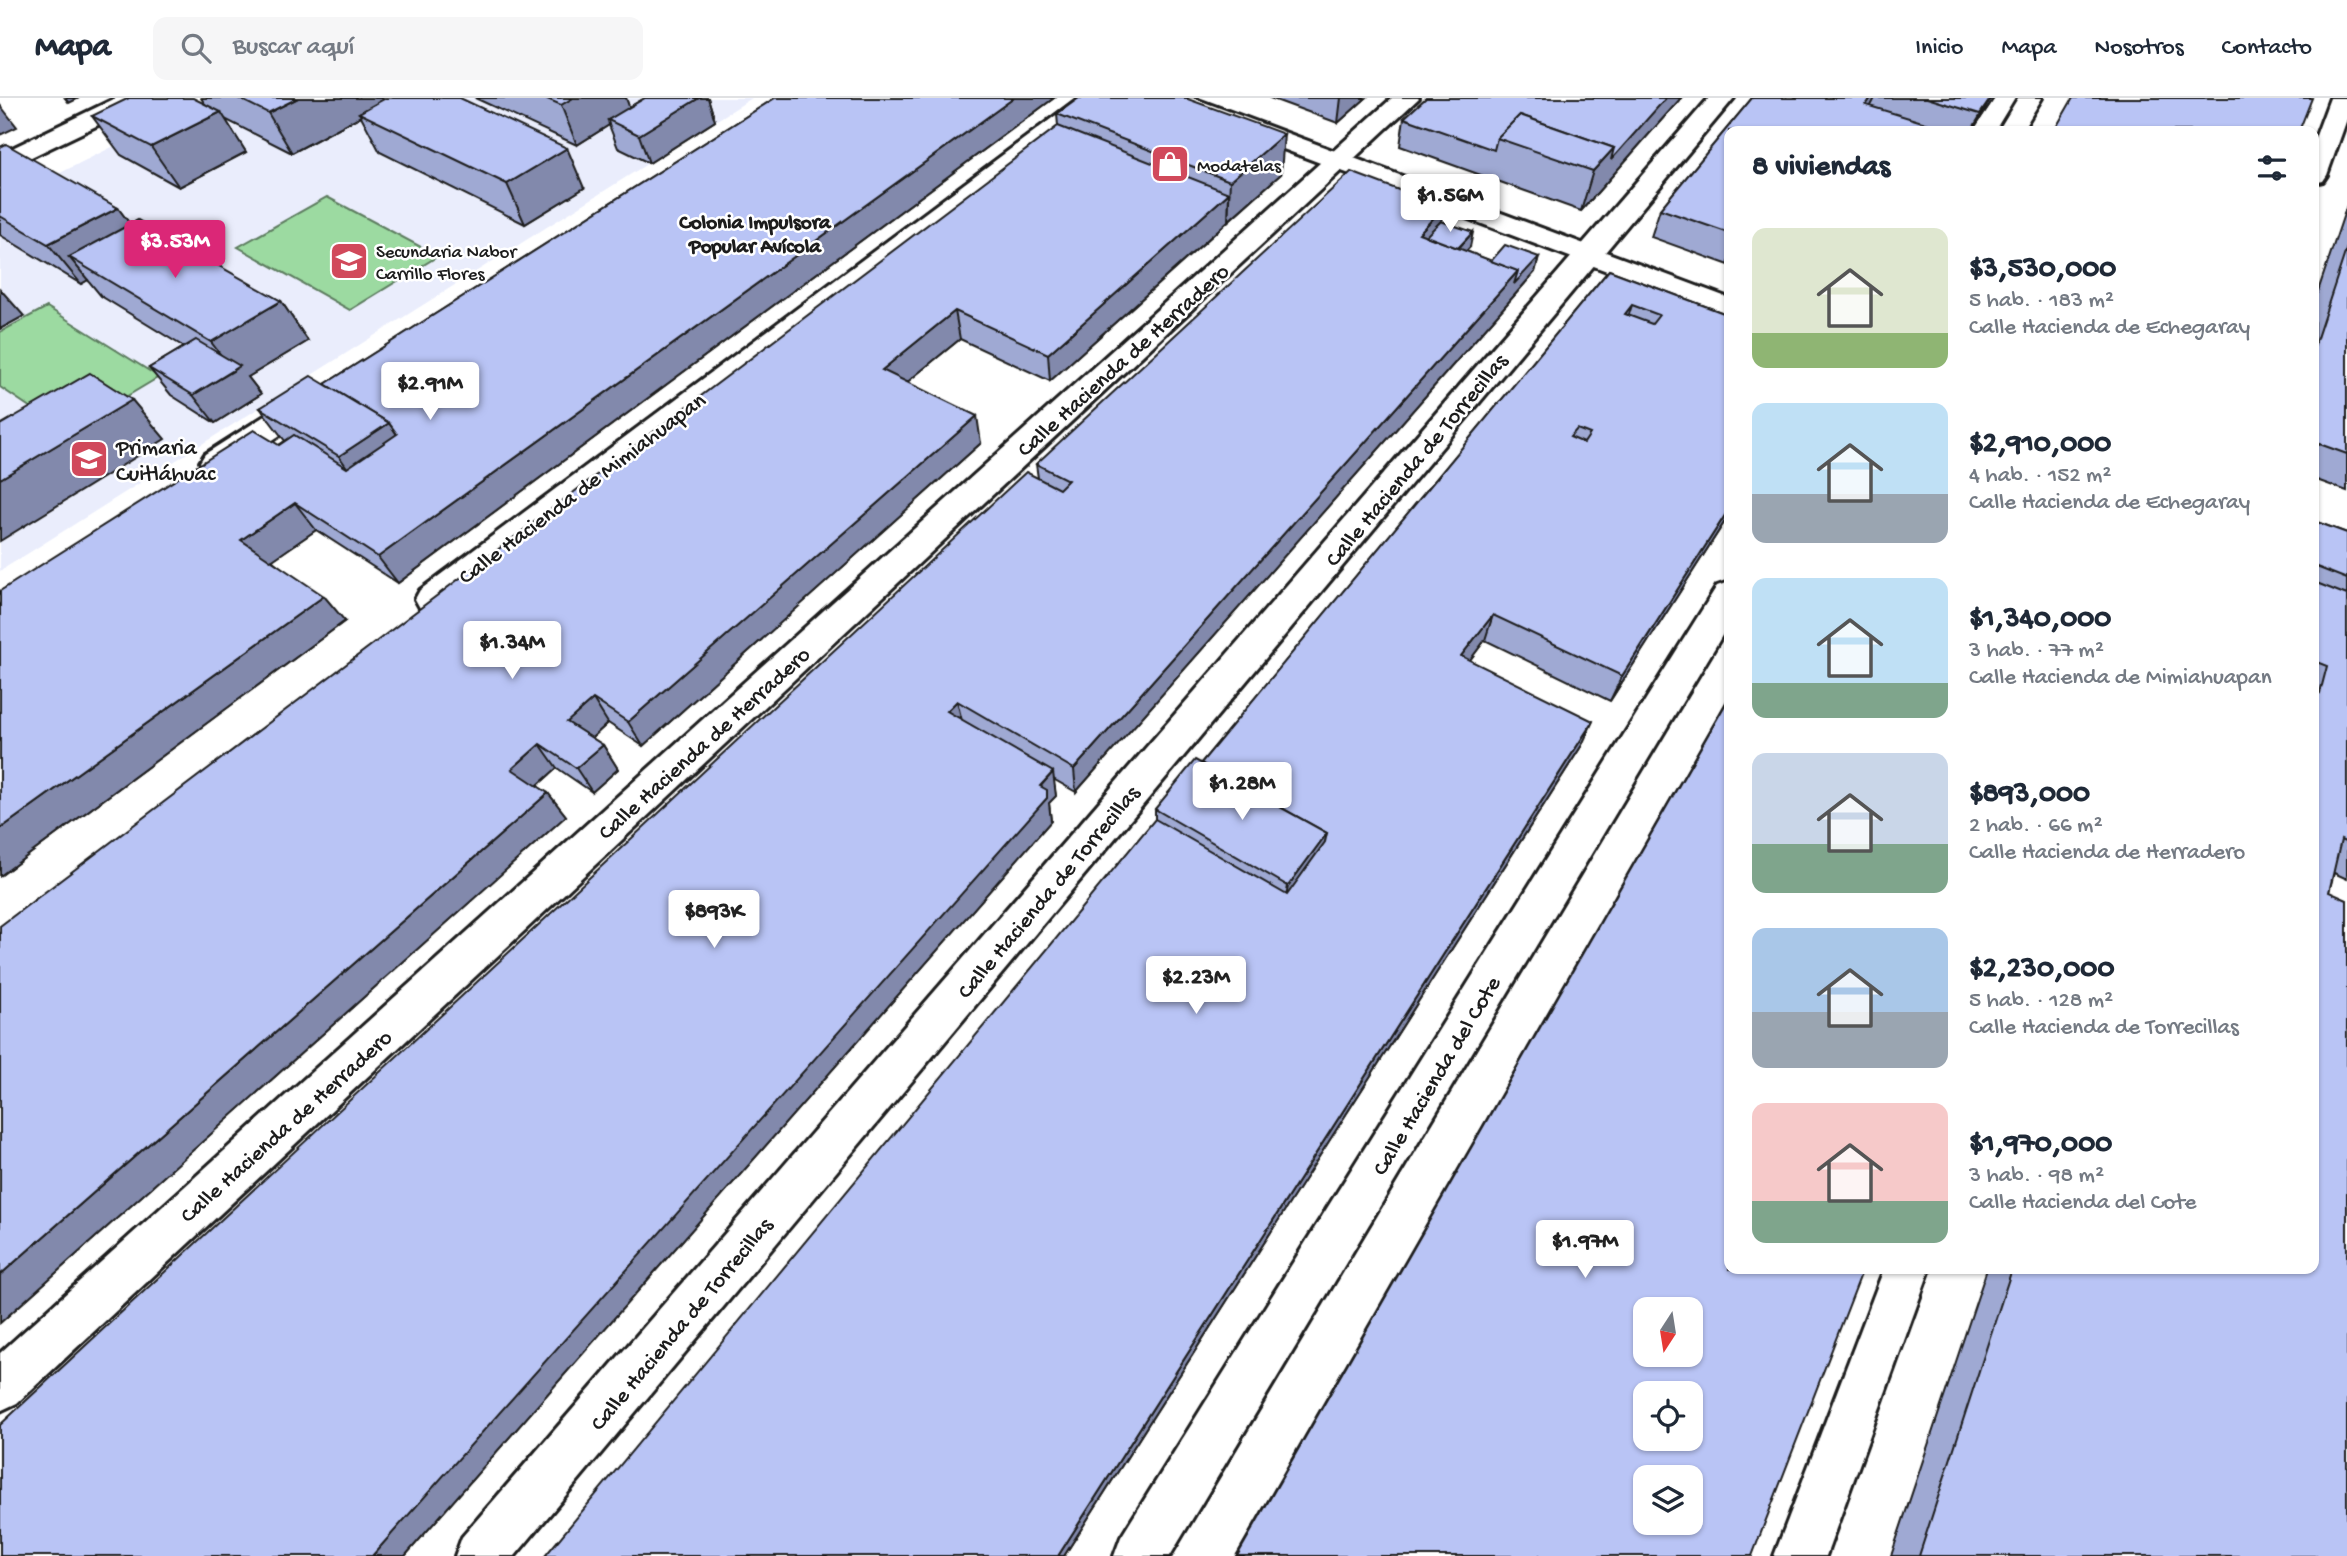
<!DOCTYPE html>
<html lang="es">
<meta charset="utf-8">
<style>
:root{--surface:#fff;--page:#f6f6f7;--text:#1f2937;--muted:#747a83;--line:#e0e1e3;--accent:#db2777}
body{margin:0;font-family:"Gochi Hand",sans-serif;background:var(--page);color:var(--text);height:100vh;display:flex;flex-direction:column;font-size:26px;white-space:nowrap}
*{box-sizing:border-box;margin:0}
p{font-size:23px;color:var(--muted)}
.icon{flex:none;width:38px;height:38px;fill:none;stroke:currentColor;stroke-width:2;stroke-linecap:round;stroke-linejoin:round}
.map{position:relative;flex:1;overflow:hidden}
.side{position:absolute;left:1724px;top:28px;width:595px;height:1148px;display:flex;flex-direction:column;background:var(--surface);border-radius:14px;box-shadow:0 2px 5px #0004}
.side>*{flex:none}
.needle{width:46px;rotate:192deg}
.fabs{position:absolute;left:1633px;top:1199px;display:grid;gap:14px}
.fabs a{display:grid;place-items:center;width:70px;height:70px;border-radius:14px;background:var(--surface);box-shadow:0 2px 5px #0004;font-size:35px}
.price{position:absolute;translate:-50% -60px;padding:0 16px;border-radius:7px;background:#fff;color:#222;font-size:23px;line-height:46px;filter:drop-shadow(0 2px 4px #0008)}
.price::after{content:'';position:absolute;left:50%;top:42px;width:21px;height:16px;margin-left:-10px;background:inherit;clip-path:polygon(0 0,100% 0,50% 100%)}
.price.active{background:var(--accent);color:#fff}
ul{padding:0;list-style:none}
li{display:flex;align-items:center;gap:21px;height:175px;padding:0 28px}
li span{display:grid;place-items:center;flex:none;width:196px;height:140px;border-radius:14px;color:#555}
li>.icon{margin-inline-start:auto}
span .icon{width:84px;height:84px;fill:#fffc;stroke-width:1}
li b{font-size:30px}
h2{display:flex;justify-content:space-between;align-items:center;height:84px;padding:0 28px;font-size:30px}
header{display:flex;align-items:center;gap:42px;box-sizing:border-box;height:98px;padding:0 35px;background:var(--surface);border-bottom:2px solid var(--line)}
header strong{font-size:33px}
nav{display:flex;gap:38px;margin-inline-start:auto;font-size:24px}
.search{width:490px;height:63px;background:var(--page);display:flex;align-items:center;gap:18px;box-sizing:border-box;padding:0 24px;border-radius:14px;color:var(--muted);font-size:26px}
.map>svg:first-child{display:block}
</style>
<header>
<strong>Mapa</strong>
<div class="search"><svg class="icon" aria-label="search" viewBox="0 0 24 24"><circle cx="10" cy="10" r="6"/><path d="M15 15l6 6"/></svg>Buscar aquí</div>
<nav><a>Inicio</a><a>Mapa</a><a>Nosotros</a><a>Contacto</a></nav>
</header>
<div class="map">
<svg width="2347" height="1458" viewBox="0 0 2347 1458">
<rect width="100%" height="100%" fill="#fff"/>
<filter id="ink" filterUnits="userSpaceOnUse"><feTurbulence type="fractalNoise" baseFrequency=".0143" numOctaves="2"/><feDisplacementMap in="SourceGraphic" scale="14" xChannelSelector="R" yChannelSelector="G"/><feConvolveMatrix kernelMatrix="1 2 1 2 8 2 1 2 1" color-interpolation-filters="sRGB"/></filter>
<g filter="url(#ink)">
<!-- built -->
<polygon fill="#eaedfc" points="210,0 752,0 0,473 0,105"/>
<!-- green -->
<g fill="#9cdaa1" stroke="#5c7b5e" stroke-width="2">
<polygon points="327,99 438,158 350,212 238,149"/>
<polygon points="47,209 159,279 67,334 0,289 0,234"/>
</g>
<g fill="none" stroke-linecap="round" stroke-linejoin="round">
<!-- street casing -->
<g stroke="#1c1c1c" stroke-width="6">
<g id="street">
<polygon points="1079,0 1107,0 444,510 432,514 420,510 415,501 420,492"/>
<polygon points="1392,0 1419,0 17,1305 0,1313 0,1255"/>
<polygon points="1709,0 1734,0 515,1458 455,1458 462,1439"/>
<polygon points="2018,0 2042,0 2022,33 1998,33"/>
<polygon points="2330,0 2347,0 2347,21 2327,77 2323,83 2314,85 2314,43"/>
<polygon points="318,288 329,291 333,298 329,305 227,372 216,375 205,372 200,364 205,356 307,291"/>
<polygon points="1729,484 1729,526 1170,1458 1114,1458 1121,1439 1717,488"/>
<polygon points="1884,1171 1930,1171 1826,1458 1774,1458"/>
</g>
</g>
<!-- secondary casing -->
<g stroke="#1c1c1c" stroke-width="6">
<g id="secondary">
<polygon points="116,0 147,0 144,5 0,74 0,56"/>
<polygon points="1158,0 1193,0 1729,200 1729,219 1161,5"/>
</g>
</g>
<!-- street -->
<use href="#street" fill="#fff" fill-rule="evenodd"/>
<!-- secondary -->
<use href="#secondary" fill="#fff" fill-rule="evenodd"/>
</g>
<!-- wall -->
<g fill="#9fa9d3" stroke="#1c1c1c" stroke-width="2">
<polygon points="201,0 383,0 384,1 584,90 525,126 380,54 361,18 292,55 225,21 246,54 179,89 121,57 92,18 205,6"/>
<polygon points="475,0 626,0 629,9 645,0 708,0 715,23 649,65 618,50 609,27 577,47"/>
<polygon points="775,0 1054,0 398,485 316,432 272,462 345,523 0,778 0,493 279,347 285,343 260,310 325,286"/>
<polygon points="1270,0 1366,0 1338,25"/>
<polygon points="1426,0 1681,0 1581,113 1400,48 1404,20"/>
<polygon points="1752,0 1994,0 1972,33 1729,33 1729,167 1651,139 1660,111"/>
<polygon points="1057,16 1281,76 1050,283 960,241 907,284 981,345 643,648 608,625 592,640 603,647 618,671 592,694 557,670 537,688 548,695 566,718 0,1225 1058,28"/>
<polygon points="0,49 118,110 130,126 281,203 308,243 248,279 261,296 215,325 171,297 149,270 184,249 101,198 88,182 81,186 0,137"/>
<polygon points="2347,107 2347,393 2314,381 2314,205"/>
<polygon points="1441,123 1470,149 1466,153 1491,163 1539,159 1535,174 1076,694 1053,681 1056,698 1049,705 1051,723 405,1458 1038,380 1036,366"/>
<polygon points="1609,172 1729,217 1729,417 1610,603 1485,542 1470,562 1582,647 1064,1458 1155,721 1155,711 1201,665"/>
<polygon points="2314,423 2347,435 2347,781 2334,775 2329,794 2347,1458 1891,1458 1987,1171 2314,1171"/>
<polygon points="1729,599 1729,1171 1752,1458 1236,1458"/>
</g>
<!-- shaded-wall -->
<g fill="#8289ac" stroke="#1c1c1c" stroke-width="2">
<polygon points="65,0 79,0 69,5"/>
<polygon points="298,0 383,0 385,5 359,15 361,18 292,55 268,15"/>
<polygon points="573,0 626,0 631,14 608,22 609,27 577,47 561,7"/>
<polygon points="699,0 708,0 715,23 649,65 639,37"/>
<polygon points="1014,0 1054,0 398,485 378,459"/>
<polygon points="1341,0 1366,0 1338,25"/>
<polygon points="1666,0 1681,0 1581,113 1593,73 1614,50"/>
<polygon points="1871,0 1875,0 1868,14 1866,7"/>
<polygon points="1991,0 1994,0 1972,33 1971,33"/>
<polygon points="0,7 17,29 0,37"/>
<polygon points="221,14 246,54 179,89 151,49"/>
<polygon points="1284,36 1281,76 1228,123 1230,83"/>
<polygon points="567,50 584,90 525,126 507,86"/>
<polygon points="1229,95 1228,123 1050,283 1048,256"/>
<polygon points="1444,109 1439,137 1425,152 1419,135"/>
<polygon points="118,110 148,150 69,159 88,182 81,186 48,146"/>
<polygon points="1473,134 1470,149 1446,175 1449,161"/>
<polygon points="1539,159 1535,174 1076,694 1074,671 1518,173"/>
<polygon points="0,191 24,218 0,231"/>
<polygon points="281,203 308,243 248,279 261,296 215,325 193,297 233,273 211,244"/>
<polygon points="1632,207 1623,235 1625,216"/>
<polygon points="955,213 960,241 889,299 882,272"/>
<polygon points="132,302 165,341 0,443 0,381"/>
<polygon points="977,318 981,345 643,648 628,624"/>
<polygon points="389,325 415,363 366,397 339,358"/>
<polygon points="295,405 316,432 264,468 241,442"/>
<polygon points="1729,411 1729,417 1610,603 1622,578"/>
<polygon points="324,498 345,523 0,778 0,731"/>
<polygon points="1493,517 1485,542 1454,583 1461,558"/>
<polygon points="593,601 608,625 583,648 567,624"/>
<polygon points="957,603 963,627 947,613"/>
<polygon points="1593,623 1582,647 1064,1458 1058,1458"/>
<polygon points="540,646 557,670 530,694 512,671"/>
<polygon points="603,647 618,671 592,694 576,670"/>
<polygon points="1053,674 1056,698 1049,705 1051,723 405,1458 372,1458"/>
<polygon points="548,695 566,718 0,1225 0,1177"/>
<polygon points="1327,735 1321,766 1283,818 1288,788"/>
</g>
<!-- building -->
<g fill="#b9c4f5" stroke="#1c1c1c" stroke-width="2" fill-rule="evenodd">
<polygon points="129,0 193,0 221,14 151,49 92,18"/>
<polygon points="238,0 298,0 268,15"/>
<polygon points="386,0 460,0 567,50 507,86 359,15"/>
<polygon points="545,0 573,0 561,7"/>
<polygon points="645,0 699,0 639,37 608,22"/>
<polygon points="775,0 1014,0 378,459 295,405 241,442 324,498 0,731 0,493 254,332 279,347 294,337 347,370 397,336 389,325 325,286"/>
<polygon points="1079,0 1185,0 1284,36 1230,83 1057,16"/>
<polygon points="1426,0 1666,0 1611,62 1614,50 1520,17 1497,40 1494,52 1404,20"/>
<polygon points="1752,0 1871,0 1866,7 1952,33 1729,33 1729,135 1660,111"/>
<polygon points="1927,0 1991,0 1980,16"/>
<polygon points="2073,0 2312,0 2299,33 2054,33"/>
<polygon points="1520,17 1614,50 1593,73 1497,40"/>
<polygon points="1058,28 1229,95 1048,256 955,213 882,272 977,318 628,624 593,601 567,624 603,647 576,670 540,646 512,671 548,695 0,1177 0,828"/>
<polygon points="6,46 118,110 48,146 0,118 0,49"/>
<polygon points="1351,74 1444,109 1419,135 1518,173 1074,671 957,603 947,613 1053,674 1040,688 1047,692 1047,700 372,1458 0,1458 0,1327 1026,374 1059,391 1068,382 1036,366"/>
<polygon points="138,122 281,203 211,244 69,159"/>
<polygon points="1441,123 1473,134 1458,150 1426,138"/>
<polygon points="1505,147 1539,159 1514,186 1518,173 1491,163"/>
<polygon points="2347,149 2347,356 2314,344 2314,249"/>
<path d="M 1609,172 L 1729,217 L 1729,411 L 1622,578 L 1493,517 L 1461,558 L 1593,623 L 1058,1458 L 545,1458 L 1155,721 L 1287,797 L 1325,744 L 1327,735 L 1201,665 ZM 1632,207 L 1659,217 L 1652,226 L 1625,216 ZM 1577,331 L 1590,336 L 1584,345 L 1570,339 Z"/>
<polygon points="196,242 240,268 193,297 149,270"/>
<polygon points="90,275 132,302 0,381 0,327"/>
<polygon points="311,278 389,325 339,358 260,310"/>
<polygon points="2314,423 2347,435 2347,481 2314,468"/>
<polygon points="2314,484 2347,497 2347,745 2341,742 2329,794 2347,802 2347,1458 1919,1458 2012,1171 2314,1171 2314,592 2320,595 2327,568 2314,563"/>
<path d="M 1729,600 L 1729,1171 L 1863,1171 L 1752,1458 L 1237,1458 ZM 1645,1211 L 1690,1211 L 1690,1256 L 1645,1256 ZM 1645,1295 L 1690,1295 L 1690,1340 L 1645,1340 ZM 1645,1379 L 1690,1379 L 1690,1424 L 1645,1424 Z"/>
<polygon points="1195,662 1327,735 1288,788 1155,711"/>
</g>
</g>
<!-- icons -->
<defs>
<g id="shop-square" transform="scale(2.0125)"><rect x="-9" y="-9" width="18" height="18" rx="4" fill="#d1495b" stroke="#fff"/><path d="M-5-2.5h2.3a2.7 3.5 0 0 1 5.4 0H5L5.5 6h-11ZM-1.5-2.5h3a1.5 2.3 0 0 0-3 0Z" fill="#fff"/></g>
<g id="school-square" transform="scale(2.0125)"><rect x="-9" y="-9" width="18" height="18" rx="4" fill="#d1495b" stroke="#fff"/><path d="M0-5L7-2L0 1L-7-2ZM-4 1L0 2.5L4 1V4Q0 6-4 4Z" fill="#fff"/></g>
</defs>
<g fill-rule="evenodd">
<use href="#shop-square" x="1170" y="66"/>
<use href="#school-square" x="349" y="163"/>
<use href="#school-square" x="89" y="361"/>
</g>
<g text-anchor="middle" stroke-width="5" stroke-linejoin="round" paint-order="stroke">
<!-- far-poi labels -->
<g font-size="19" fill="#1c1c1c" stroke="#fff" text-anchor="start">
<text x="1197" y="73">Modatelas</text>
<text x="376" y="159">Secundaria Nabor<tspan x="376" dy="22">Carrillo Flores</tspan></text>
</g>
<!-- far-neighbourhood labels -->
<g font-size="21" font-weight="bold" fill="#1c1c1c" stroke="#fff">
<text x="755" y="130">Colonia Impulsora<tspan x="755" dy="24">Popular Avícola</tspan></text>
</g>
<!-- street labels -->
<g font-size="23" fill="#1c1c1c" stroke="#fff">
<text transform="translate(1122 261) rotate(-42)" y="8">Calle Hacienda de Herradero</text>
<text transform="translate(1415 361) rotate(-50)" y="8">Calle Hacienda de Torrecillas</text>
<text transform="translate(581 389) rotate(-37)" y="8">Calle Hacienda de Mimiahuapan</text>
<text transform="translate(703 644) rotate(-42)" y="8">Calle Hacienda de Herradero</text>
<text transform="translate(1047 793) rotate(-50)" y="8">Calle Hacienda de Torrecillas</text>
<text transform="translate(1435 977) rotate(-59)" y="8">Calle Hacienda del Cote</text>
<text transform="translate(285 1027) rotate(-42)" y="8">Calle Hacienda de Herradero</text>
<text transform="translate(680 1225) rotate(-50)" y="8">Calle Hacienda de Torrecillas</text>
</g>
<!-- poi labels -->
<g font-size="23" fill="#1c1c1c" stroke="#fff" text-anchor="start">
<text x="116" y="356">Primaria<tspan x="116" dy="26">Cuitláhuac</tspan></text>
</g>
</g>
</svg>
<div class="fabs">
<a><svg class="needle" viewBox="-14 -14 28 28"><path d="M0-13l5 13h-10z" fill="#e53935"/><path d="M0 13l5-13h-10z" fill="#747a83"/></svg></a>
<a><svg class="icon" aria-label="locate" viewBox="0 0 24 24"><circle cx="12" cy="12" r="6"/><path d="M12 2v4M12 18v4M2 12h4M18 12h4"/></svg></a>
<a><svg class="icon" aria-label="layers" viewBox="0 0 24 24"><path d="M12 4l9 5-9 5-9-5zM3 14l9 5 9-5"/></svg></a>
</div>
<b class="price" style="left:1450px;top:136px">$1.56M</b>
<b class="price active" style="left:175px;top:182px">$3.53M</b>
<b class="price" style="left:430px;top:324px">$2.91M</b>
<b class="price" style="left:512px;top:583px">$1.34M</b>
<b class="price" style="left:1242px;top:724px">$1.28M</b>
<b class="price" style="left:714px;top:852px">$893K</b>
<b class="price" style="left:1196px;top:918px">$2.23M</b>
<b class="price" style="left:1585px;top:1182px">$1.97M</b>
<section class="side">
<h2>8 viviendas<svg class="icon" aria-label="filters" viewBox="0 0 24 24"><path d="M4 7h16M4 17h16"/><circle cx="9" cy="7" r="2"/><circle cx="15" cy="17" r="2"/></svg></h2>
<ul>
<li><span style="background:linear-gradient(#dfe7d0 75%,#8fb573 0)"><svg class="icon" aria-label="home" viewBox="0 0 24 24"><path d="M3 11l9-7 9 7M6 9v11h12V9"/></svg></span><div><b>$3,530,000</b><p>5 hab. · 183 m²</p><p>Calle Hacienda de Echegaray</p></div></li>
<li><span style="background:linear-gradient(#bfe0f5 65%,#9aa5b1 0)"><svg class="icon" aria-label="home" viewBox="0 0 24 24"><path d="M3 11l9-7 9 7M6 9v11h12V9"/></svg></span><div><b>$2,910,000</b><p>4 hab. · 152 m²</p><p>Calle Hacienda de Echegaray</p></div></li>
<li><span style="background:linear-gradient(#bfe0f5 75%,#7fa58c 0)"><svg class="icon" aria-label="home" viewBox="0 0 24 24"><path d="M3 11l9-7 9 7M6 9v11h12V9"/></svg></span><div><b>$1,340,000</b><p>3 hab. · 77 m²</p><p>Calle Hacienda de Mimiahuapan</p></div></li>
<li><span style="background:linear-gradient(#c9d6e8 65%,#7fa58c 0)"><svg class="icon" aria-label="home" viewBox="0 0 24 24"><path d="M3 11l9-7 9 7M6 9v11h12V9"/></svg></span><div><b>$893,000</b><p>2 hab. · 66 m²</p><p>Calle Hacienda de Herradero</p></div></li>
<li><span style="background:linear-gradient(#a9c7e8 60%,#9aa5b1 0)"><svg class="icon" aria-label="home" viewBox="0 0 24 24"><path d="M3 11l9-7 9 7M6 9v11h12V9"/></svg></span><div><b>$2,230,000</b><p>5 hab. · 128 m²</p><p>Calle Hacienda de Torrecillas</p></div></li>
<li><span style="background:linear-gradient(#f6c9c9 70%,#7fa58c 0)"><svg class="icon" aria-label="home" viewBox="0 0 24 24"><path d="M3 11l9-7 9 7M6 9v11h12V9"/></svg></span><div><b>$1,970,000</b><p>3 hab. · 98 m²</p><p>Calle Hacienda del Cote</p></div></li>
</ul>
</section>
</div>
